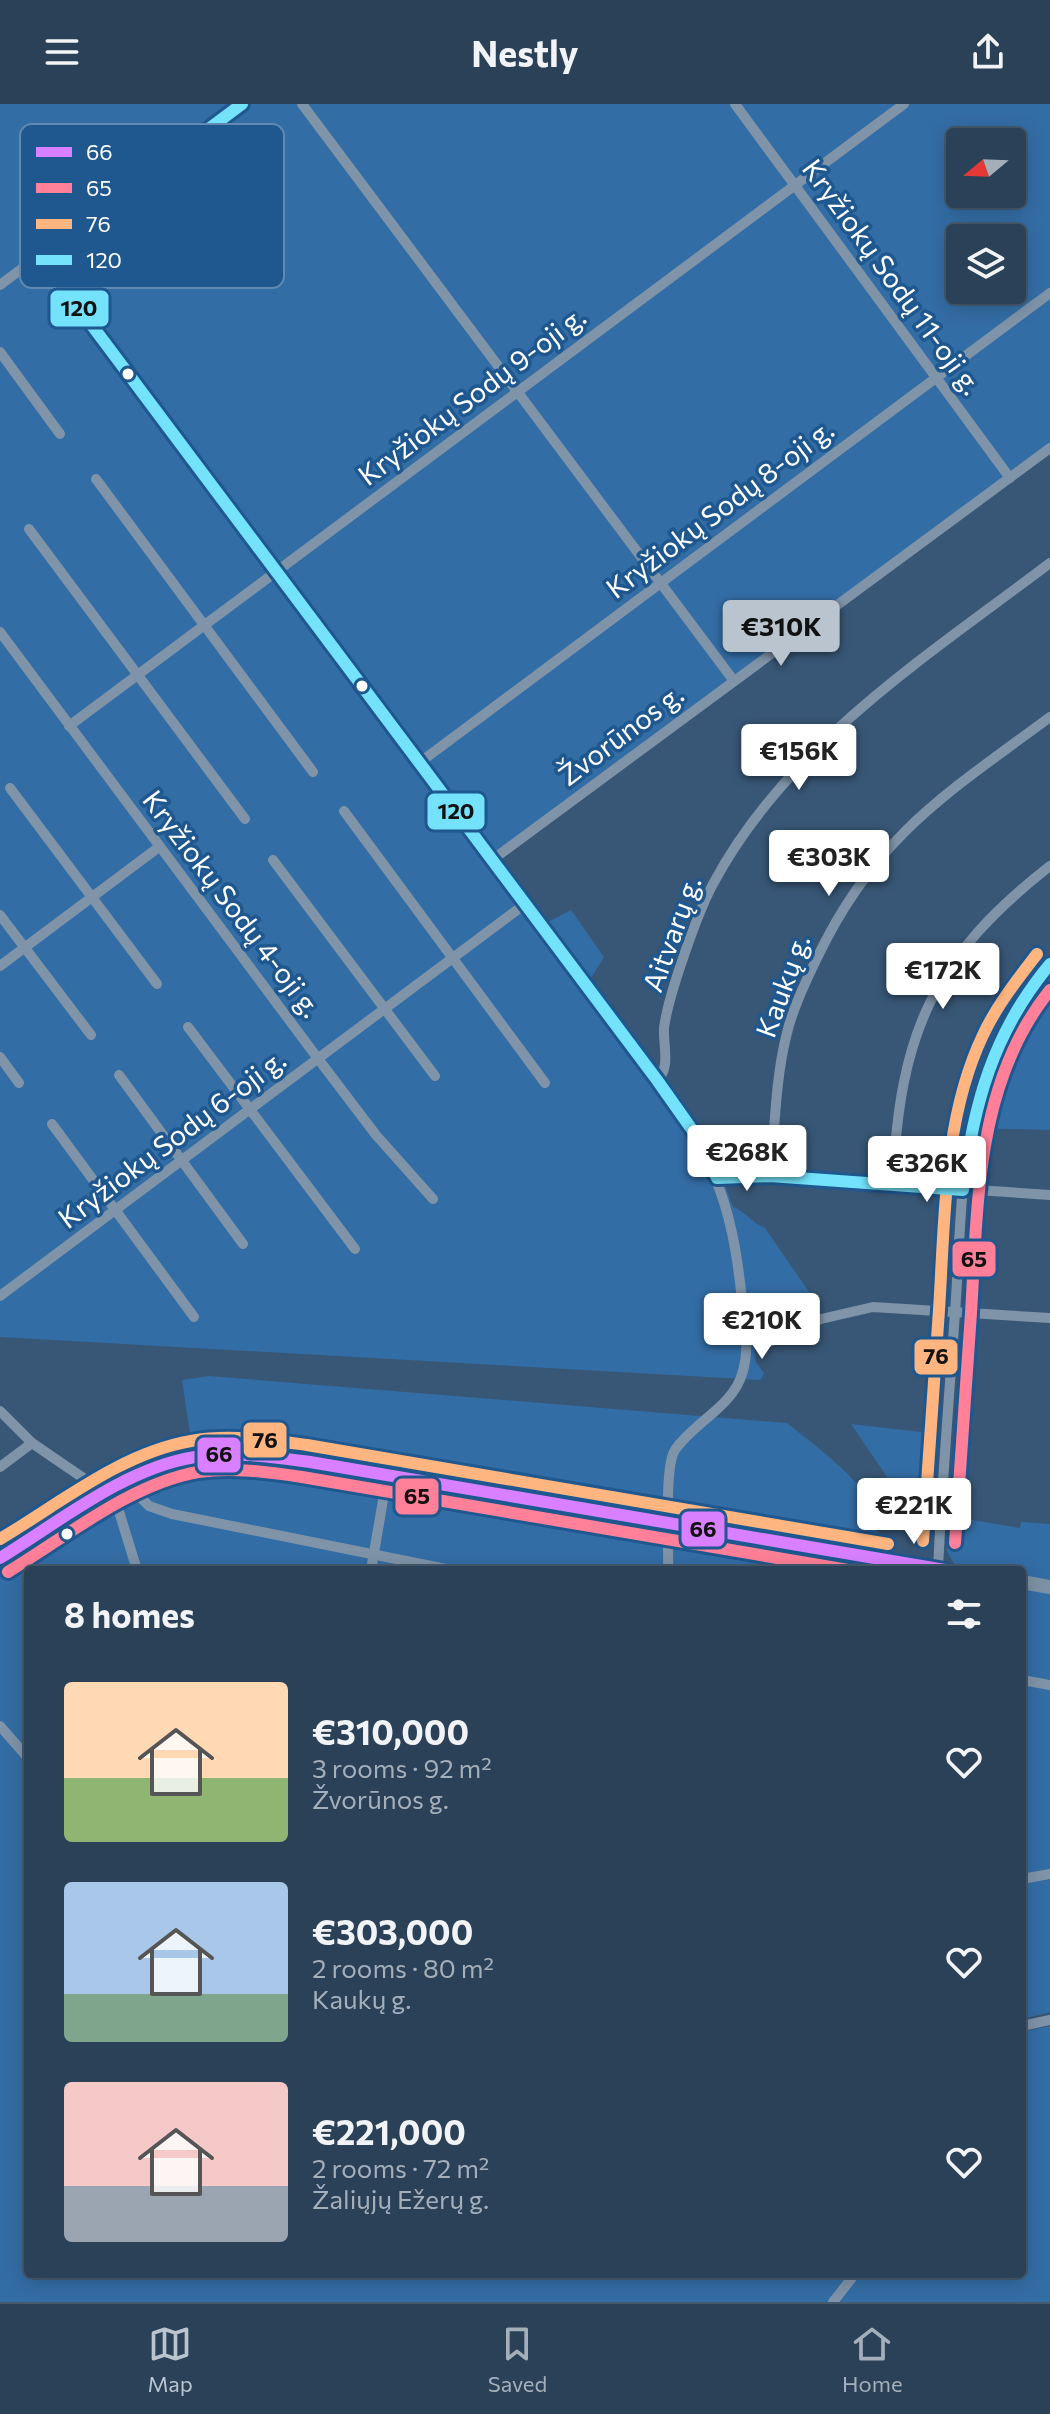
<!DOCTYPE html>
<meta charset="utf-8">
<style>
:root{--surface:#2a4158;--page:#364c61;--text:#f1f3f6;--muted:#a5afba;--line:#465a6e;--accent:#b9c4cf}
body{margin:0;font-family:Commissioner,sans-serif;background:var(--page);color:var(--text);height:100vh;display:flex;flex-direction:column;font-size:30px;white-space:nowrap}
*{box-sizing:border-box;margin:0}
p{font-size:26px;color:var(--muted)}
.icon{flex:none;width:44px;height:44px;fill:none;stroke:currentColor;stroke-width:2;stroke-linecap:round;stroke-linejoin:round}
.map{position:relative;flex:1;overflow:hidden}
.sheet{position:absolute;left:24px;top:1462px;width:1002px;height:712px;display:flex;flex-direction:column;background:var(--surface);border-radius:8px;box-shadow:0 4px 20px #0003,0 0 0 2px var(--line)}
.sheet>*{flex:none}
.needle{width:52px;rotate:251deg}
.tools{position:absolute;left:946px;top:24px;display:grid;gap:16px}
.tools a{display:grid;place-items:center;width:80px;height:80px;border-radius:8px;background:var(--surface);box-shadow:0 4px 20px #0003,0 0 0 2px var(--line);font-size:40px}
.price{position:absolute;translate:-50% -68px;padding:0 18px;border-radius:8px;background:#fff;color:#222;font-size:26px;line-height:52px;filter:drop-shadow(0 2px 4px #0008)}
.price::after{content:'';position:absolute;left:50%;top:48px;width:24px;height:18px;margin-left:-12px;background:inherit;clip-path:polygon(0 0,100% 0,50% 100%)}
.price.on{background:var(--accent);color:#111}
ul{padding:0;list-style:none}
li{display:flex;align-items:center;gap:24px;height:200px;padding:0 40px}
li span{display:grid;place-items:center;flex:none;width:224px;height:160px;border-radius:8px;color:#555}
li>.icon{margin-inline-start:auto}
span .icon{width:96px;height:96px;fill:#fffc;stroke-width:1}
li b{font-size:34px}
h2{display:flex;justify-content:space-between;align-items:center;height:96px;padding:0 40px;font-size:34px}
header{display:flex;justify-content:space-between;align-items:center;height:104px;padding:0 40px;background:var(--surface);font-size:36px;font-weight:700}
.menu{display:flex;justify-content:space-around;align-items:center;height:112px;border-top:2px solid var(--line);background:var(--surface);font-size:22px;color:var(--muted)}
.menu a{display:grid;justify-items:center;gap:4px}
.menu .on{color:var(--accent)}
.map>svg:first-child{display:block}
</style>
<header><svg class="icon" aria-label="menu" viewBox="0 0 24 24"><path d="M4 6h16M4 12h16M4 18h16"/></svg>Nestly<svg class="icon" aria-label="share" viewBox="0 0 24 24"><path d="M12 15V3M7 8l5-5 5 5M5 13v7h14v-7"/></svg></header>
<div class="map">
<svg width="1050" height="2198" viewBox="0 0 1050 2198">
<rect width="100%" height="100%" fill="#385776"/>
<!-- green -->
<g fill="#336da5" fill-rule="evenodd">
<path d="M 0,0 L 1050,0 L 1050,340 L 492,762 L 648,972 L 689,1034 L 700,1029 L 719,1065 L 733,1103 C 746,1108 752,1119 765,1124 L 818,1201 L 760,1231 L 754,1239 L 756,1258 L 764,1269 L 761,1276 L 0,1233 ZM 960,38 L 1012,38 L 1012,90 L 960,90 ZM 960,134 L 1012,134 L 1012,186 L 960,186 Z"/>
<polygon points="571,806 604,853 590,876 546,819"/>
<path d="M 1050,867 L 1050,1026 L 974,1024 C 986,967 1010,910 1050,867 Z"/>
<path d="M 209,1272 L 787,1319 C 814,1341 869,1380 879,1415 C 881,1424 874,1436 873,1446 L 687,1415 L 666,1408 L 656,1413 L 463,1380 L 460,1376 L 236,1339 L 198,1342 L 158,1352 L 103,1381 L 99,1377 L 191,1336 L 182,1276 Z"/>
<polygon points="851,1320 939,1330 934,1386 896,1386"/>
<path d="M 241,1356 L 903,1466 L 28,1466 L 28,2170 L 1022,2170 L 1022,1928 L 1050,1922 L 1050,2198 L 0,2198 L 0,1464 L 114,1401 C 146,1362 193,1358 241,1356 Z"/>
<polygon points="949,1412 1020,1424 1021,1418 1050,1420 1050,1478 1022,1474 1022,1466 978,1466 954,1460 947,1447"/>
<polygon points="1022,1485 1050,1489 1050,1908 1022,1915"/>
</g>
<!-- water -->
<circle fill="#456c93" cx="780" cy="642" r="10"/>
<g fill="none" stroke-linecap="round" stroke-linejoin="round">
<!-- street -->
<g stroke="#7f94a9" stroke-width="10">
<polyline points="302,0 734,577"/>
<polyline points="735,0 1010,374"/>
<path d="M 44,148 L 55,175 L 649,965 C 711,1049 732,1093 742,1197 C 745,1221 750,1246 742,1270 C 733,1302 693,1319 675,1346 C 664,1362 669,1442 668,1466"/>
<polyline points="0,181 242,0"/>
<polyline points="0,248 60,330"/>
<polyline points="96,375 313,668"/>
<polyline points="29,425 245,715"/>
<polyline points="0,528 319,956 376,1031 433,1095"/>
<polyline points="69,622 904,0"/>
<polyline points="419,659 1050,189"/>
<polyline points="10,684 157,880"/>
<polyline points="344,707 545,979"/>
<polyline points="273,756 435,972"/>
<polyline points="492,756 1050,344"/>
<polyline points="0,811 91,931"/>
<polyline points="0,862 159,743"/>
<polyline points="188,923 355,1145"/>
<polyline points="0,953 19,979"/>
<polyline points="119,971 243,1140"/>
<path d="M 657,976 C 671,965 663,941 664,924 C 668,892 697,810 713,780 C 787,641 927,552 1050,459"/>
<polyline points="52,1020 194,1213"/>
<path d="M 770,1072 C 775,1027 775,978 786,933 C 792,906 805,879 817,854 C 875,732 946,690 1050,613"/>
<polyline points="717,1074 770,1072 1050,1091"/>
<path d="M 893,1080 C 899,931 932,854 1050,762"/>
<polyline points="0,1192 525,800"/>
<polyline points="761,1242 821,1215 873,1203 1050,1214"/>
<polyline points="0,1307 32,1339 92,1380 103,1394"/>
<polyline points="0,1363 32,1339"/>
<polyline points="127,1380 149,1402 172,1410 451,1466"/>
<polyline points="113,1388 137,1466"/>
<path d="M 938,1465 C 942,1380 949,1294 955,1209 C 964,1082 956,960 1050,860"/>
<polyline points="371,1466 387,1373"/>
<polyline points="1022,1576 1050,1581"/>
<polyline points="0,1622 28,1654"/>
<polyline points="1022,1775 1050,1770"/>
<polyline points="1022,1922 1050,1916"/>
<polyline points="833,2198 855,2170"/>
</g>
<!-- secondary -->
<g stroke="#7c91a5" stroke-width="14">
<path d="M 0,1454 C 55,1422 131,1366 192,1353 C 250,1341 370,1370 432,1380 C 602,1409 773,1438 945,1466"/>
<polyline points="1022,1478 1050,1483"/>
</g>
<!-- bus-1 casing -->
<g stroke="#1f578f" stroke-width="18">
<path id="bus-1" d="M 0,1454 C 59,1418 125,1364 195,1353 C 233,1347 272,1353 310,1358 L 945,1466"/>
</g>
<!-- bus-2 casing -->
<g stroke="#1f578f" stroke-width="18">
<g id="bus-2">
<path d="M 955,1439 C 960,1362 966,1286 971,1209 C 978,1096 976,978 1050,886"/>
<path d="M 8,1468 C 66,1433 130,1380 198,1368 C 232,1363 268,1368 302,1373 L 848,1466"/>
</g>
</g>
<!-- bus-3 casing -->
<g stroke="#1f578f" stroke-width="18">
<g id="bus-3">
<path d="M 0,1435 C 59,1400 121,1349 191,1337 C 229,1330 269,1336 307,1341 L 888,1440"/>
<path d="M 923,1437 C 928,1360 934,1283 939,1206 C 945,1115 943,1015 983,931 C 997,901 1017,876 1037,850"/>
</g>
</g>
<!-- bus-4 casing -->
<g stroke="#1f578f" stroke-width="18">
<path id="bus-4" d="M 242,0 L 44,148 L 49,164 L 657,976 L 693,1027 L 717,1074 L 770,1072 L 963,1086 C 973,1000 994,927 1050,860"/>
</g>
<!-- bus-1 -->
<use href="#bus-1" stroke="#d880ff" stroke-width="12"/>
<!-- bus-2 -->
<use href="#bus-2" stroke="#ff8098" stroke-width="12"/>
<!-- bus-3 -->
<use href="#bus-3" stroke="#ffb580" stroke-width="12"/>
<!-- bus-4 -->
<use href="#bus-4" stroke="#73e2fa" stroke-width="12"/>
</g>
<!-- markers -->
<g fill="#fff" stroke="#1f578f" stroke-width="3">
<circle cx="128" cy="270" r="7"/>
<circle cx="362" cy="582" r="7"/>
<circle cx="67" cy="1430" r="7"/>
</g>
<g text-anchor="middle" stroke-width="7" stroke-linejoin="round" paint-order="stroke">
<!-- street labels -->
<g font-size="28" fill="#fff" stroke="#1f578f">
<text transform="translate(892 173) rotate(54)" y="10">Kryžiokų Sodų 11-oji g.</text>
<text transform="translate(472 292) rotate(-37)" y="10">Kryžiokų Sodų 9-oji g.</text>
<text transform="translate(720 405) rotate(-37)" y="10">Kryžiokų Sodų 8-oji g.</text>
<text transform="translate(621 631) rotate(-37)" y="10">Žvorūnos g.</text>
<text transform="translate(232 800) rotate(53)" y="10">Kryžiokų Sodų 4-oji g.</text>
<text transform="translate(672 830) rotate(-70)" y="10">Aitvarų g.</text>
<text transform="translate(783 882) rotate(-70)" y="10">Kaukų g.</text>
<text transform="translate(172 1035) rotate(-37)" y="10">Kryžiokų Sodų 6-oji g.</text>
</g>
</g>
<!-- legend -->
<rect x="20" y="20" width="264" height="164" rx="12" fill="#1f578f" stroke="#6289b1" stroke-width="2"/>
<rect x="36" y="43" width="36" height="10" fill="#d880ff"/>
<rect x="36" y="79" width="36" height="10" fill="#ff8098"/>
<rect x="36" y="115" width="36" height="10" fill="#ffb580"/>
<rect x="36" y="151" width="36" height="10" fill="#73e2fa"/>
<g font-size="22" fill="#fff">
<text x="86" y="56">66</text>
<text x="86" y="92">65</text>
<text x="86" y="128">76</text>
<text x="86" y="164">120</text>
</g>
<g stroke="#1f578f" stroke-width="3">
<rect x="49" y="185" width="61" height="39" rx="8" fill="#73e2fa"/>
<rect x="426" y="688" width="60" height="39" rx="8" fill="#73e2fa"/>
<rect x="951" y="1136" width="46" height="38" rx="8" fill="#ff8098"/>
<rect x="913" y="1234" width="46" height="38" rx="8" fill="#ffb580"/>
<rect x="242" y="1317" width="46" height="38" rx="8" fill="#ffb580"/>
<rect x="196" y="1332" width="46" height="38" rx="8" fill="#d880ff"/>
<rect x="394" y="1373" width="46" height="39" rx="8" fill="#ff8098"/>
<rect x="680" y="1406" width="46" height="38" rx="8" fill="#d880ff"/>
</g>
<g font-size="22" text-anchor="middle" font-weight="bold" fill="#111">
<text x="79" y="212">120</text>
<text x="456" y="715">120</text>
<text x="974" y="1163">65</text>
<text x="936" y="1260">76</text>
<text x="265" y="1344">76</text>
<text x="219" y="1358">66</text>
<text x="417" y="1400">65</text>
<text x="703" y="1433">66</text>
</g>
</svg>
<div class="tools">
<a><svg class="needle" viewBox="-14 -14 28 28"><path d="M0-13l5 13h-10z" fill="#e53935"/><path d="M0 13l5-13h-10z" fill="#a5afba"/></svg></a>
<a><svg class="icon" aria-label="layers" viewBox="0 0 24 24"><path d="M12 4l9 5-9 5-9-5zM3 14l9 5 9-5"/></svg></a>
</div>
<b class="price on" style="left:781px;top:564px">€310K</b>
<b class="price" style="left:799px;top:688px">€156K</b>
<b class="price" style="left:829px;top:794px">€303K</b>
<b class="price" style="left:943px;top:907px">€172K</b>
<b class="price" style="left:747px;top:1089px">€268K</b>
<b class="price" style="left:927px;top:1100px">€326K</b>
<b class="price" style="left:762px;top:1257px">€210K</b>
<b class="price" style="left:914px;top:1442px">€221K</b>
<section class="sheet">
<h2>8 homes<svg class="icon" aria-label="filters" viewBox="0 0 24 24"><path d="M4 7h16M4 17h16"/><circle cx="9" cy="7" r="2"/><circle cx="15" cy="17" r="2"/></svg></h2>
<ul>
<li><span style="background:linear-gradient(#ffd9b3 60%,#8fb573 0)"><svg class="icon" aria-label="home" viewBox="0 0 24 24"><path d="M3 11l9-7 9 7M6 9v11h12V9"/></svg></span><div><b>€310,000</b><p>3 rooms · 92 m²</p><p>Žvorūnos g.</p></div><svg class="icon" aria-label="heart" viewBox="0 0 24 24"><path d="M12 20l-8-8c-3-5 5-10 8-4 3-6 11-1 8 4z"/></svg></li>
<li><span style="background:linear-gradient(#a9c7e8 70%,#7fa58c 0)"><svg class="icon" aria-label="home" viewBox="0 0 24 24"><path d="M3 11l9-7 9 7M6 9v11h12V9"/></svg></span><div><b>€303,000</b><p>2 rooms · 80 m²</p><p>Kaukų g.</p></div><svg class="icon" aria-label="heart" viewBox="0 0 24 24"><path d="M12 20l-8-8c-3-5 5-10 8-4 3-6 11-1 8 4z"/></svg></li>
<li><span style="background:linear-gradient(#f6c9c9 65%,#9aa5b1 0)"><svg class="icon" aria-label="home" viewBox="0 0 24 24"><path d="M3 11l9-7 9 7M6 9v11h12V9"/></svg></span><div><b>€221,000</b><p>2 rooms · 72 m²</p><p>Žaliųjų Ežerų g.</p></div><svg class="icon" aria-label="heart" viewBox="0 0 24 24"><path d="M12 20l-8-8c-3-5 5-10 8-4 3-6 11-1 8 4z"/></svg></li>
</ul>
</section>
</div>
<nav class="menu">
<a class="on"><svg class="icon" aria-label="map" viewBox="0 0 24 24"><path d="M3 6l6-2 6 2 6-2v14l-6 2-6-2-6 2zM9 4v14M15 6v14"/></svg>Map</a>
<a><svg class="icon" aria-label="saved" viewBox="0 0 24 24"><path d="M7 4h10v16l-5-4-5 4z"/></svg>Saved</a>
<a><svg class="icon" aria-label="home" viewBox="0 0 24 24"><path d="M3 11l9-7 9 7M6 9v11h12V9"/></svg>Home</a>
</nav>
